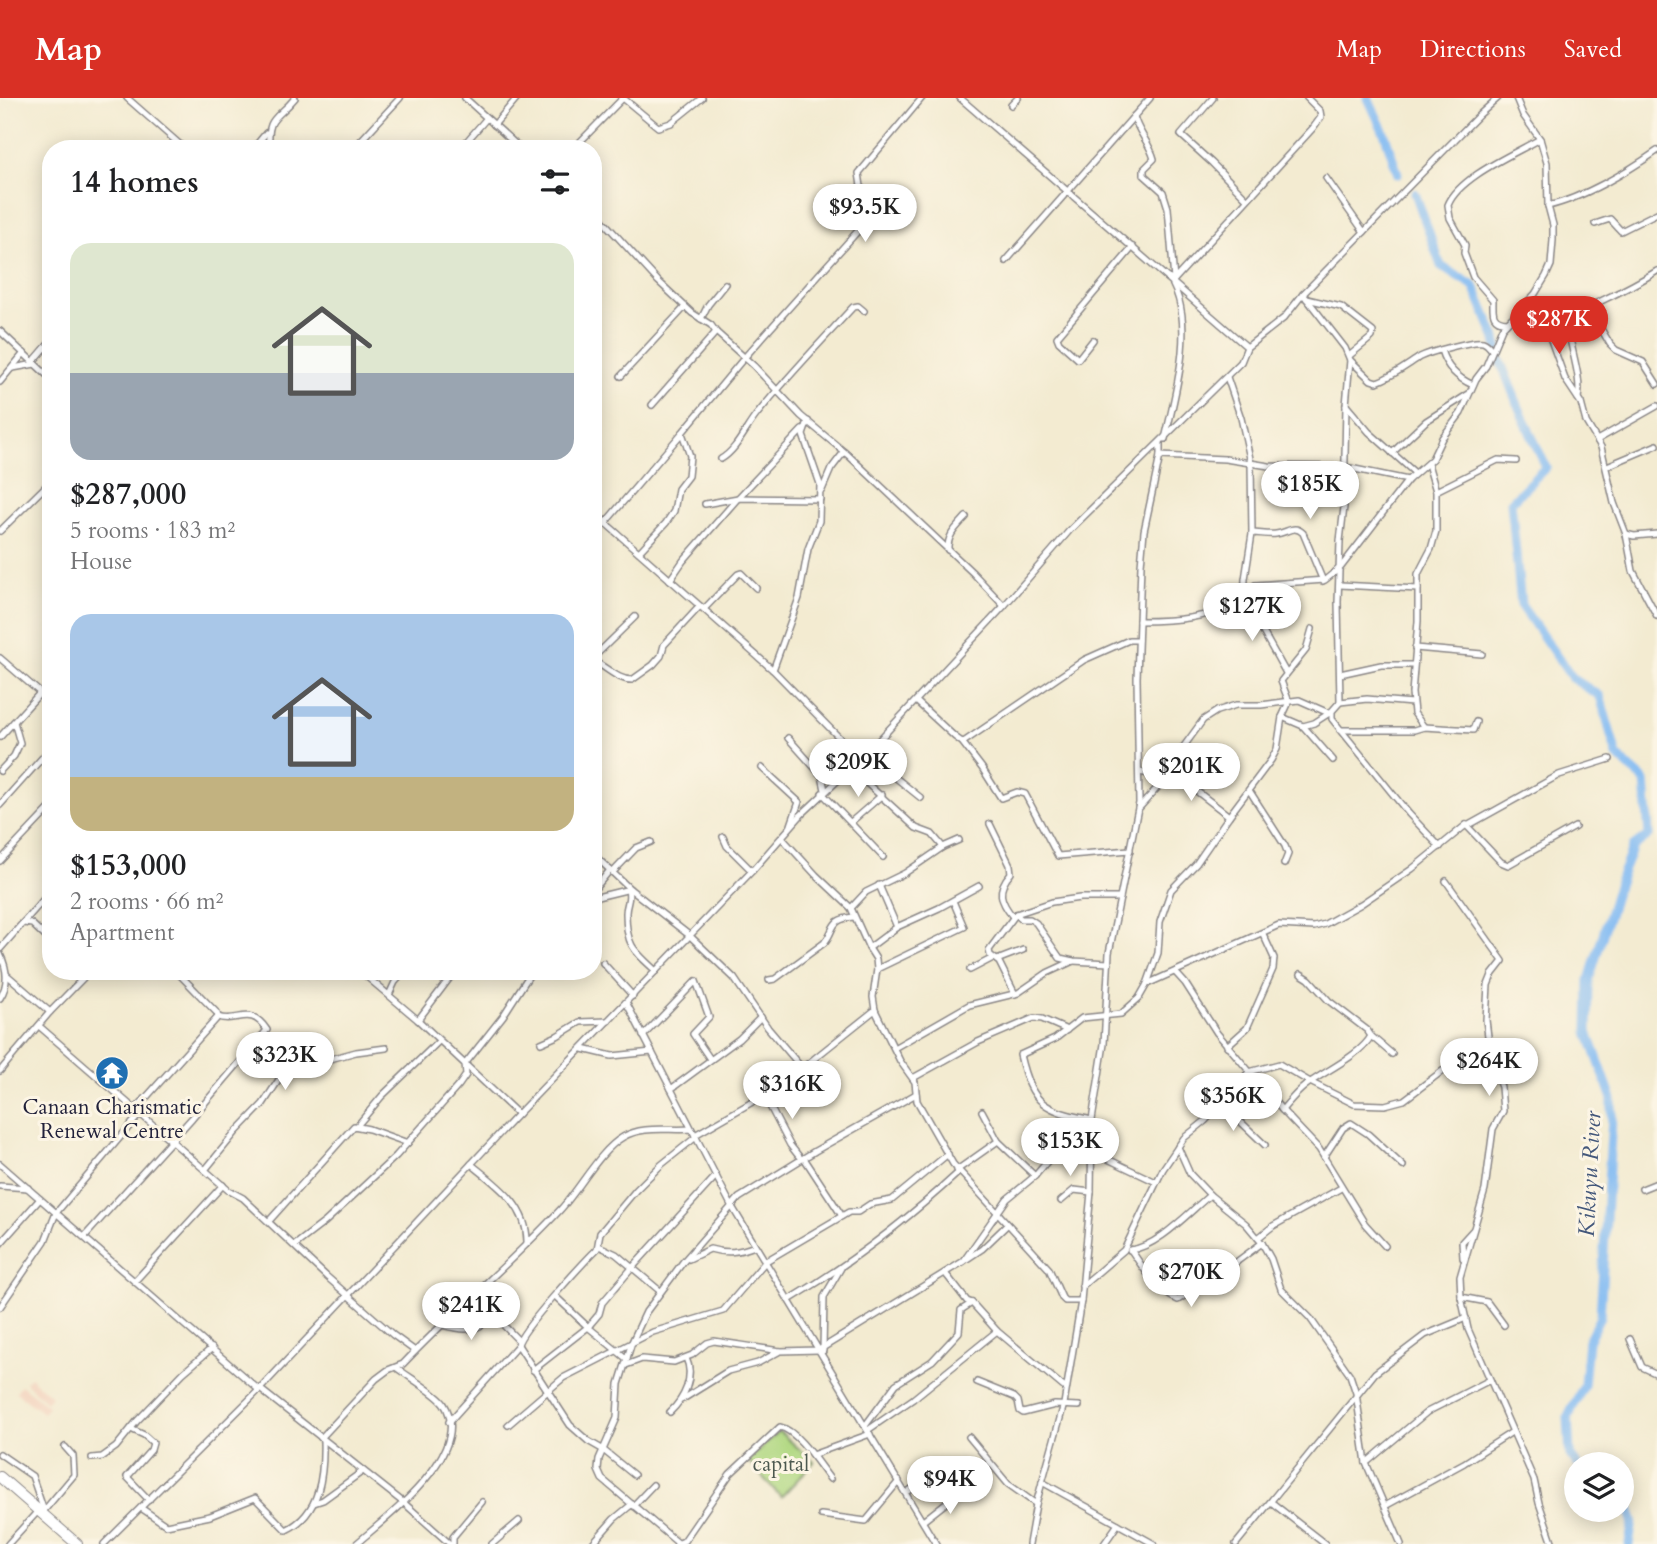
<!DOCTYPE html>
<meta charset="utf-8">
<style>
:root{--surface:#fff;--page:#f6f6f6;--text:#202124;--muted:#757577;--accent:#d93025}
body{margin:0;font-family:Cardo,serif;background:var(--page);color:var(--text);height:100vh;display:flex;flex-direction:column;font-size:26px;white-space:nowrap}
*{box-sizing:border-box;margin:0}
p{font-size:23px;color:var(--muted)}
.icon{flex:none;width:38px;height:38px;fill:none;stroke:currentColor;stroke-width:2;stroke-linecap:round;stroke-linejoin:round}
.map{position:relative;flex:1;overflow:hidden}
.sheet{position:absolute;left:42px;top:42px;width:560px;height:840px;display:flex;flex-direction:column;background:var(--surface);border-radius:28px;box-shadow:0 4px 18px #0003}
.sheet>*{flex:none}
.tools{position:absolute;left:1564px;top:1354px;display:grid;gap:14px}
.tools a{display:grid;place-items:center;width:70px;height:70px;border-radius:50%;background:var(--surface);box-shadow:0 4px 18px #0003;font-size:35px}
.price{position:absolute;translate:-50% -60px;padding:0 16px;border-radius:24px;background:#fff;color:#222;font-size:23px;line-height:46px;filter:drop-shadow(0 2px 4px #0008)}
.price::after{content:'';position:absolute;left:50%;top:42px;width:21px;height:16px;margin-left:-10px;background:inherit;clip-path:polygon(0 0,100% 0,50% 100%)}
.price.current{background:var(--accent);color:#fff}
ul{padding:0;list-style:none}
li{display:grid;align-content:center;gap:14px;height:371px;padding:0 28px}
li span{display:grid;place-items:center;height:217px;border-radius:21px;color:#555}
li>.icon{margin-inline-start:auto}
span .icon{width:126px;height:126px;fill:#fffc;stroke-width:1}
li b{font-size:30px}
h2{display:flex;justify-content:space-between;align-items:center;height:84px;padding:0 28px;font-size:30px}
header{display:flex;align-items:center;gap:42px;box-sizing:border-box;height:98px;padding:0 35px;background:var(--accent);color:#fff}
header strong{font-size:33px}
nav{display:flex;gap:38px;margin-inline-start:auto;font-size:24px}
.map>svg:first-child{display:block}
</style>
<header>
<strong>Map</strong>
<nav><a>Map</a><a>Directions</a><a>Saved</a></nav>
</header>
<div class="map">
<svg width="1657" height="1446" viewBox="0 0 1657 1446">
<rect width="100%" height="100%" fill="#fcf5e5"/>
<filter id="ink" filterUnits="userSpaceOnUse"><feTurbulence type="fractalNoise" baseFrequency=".0143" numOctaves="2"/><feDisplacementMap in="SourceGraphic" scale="14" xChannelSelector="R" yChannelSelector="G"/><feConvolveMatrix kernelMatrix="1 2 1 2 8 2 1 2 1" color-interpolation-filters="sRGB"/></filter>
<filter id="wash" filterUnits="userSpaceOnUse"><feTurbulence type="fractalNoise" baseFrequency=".00686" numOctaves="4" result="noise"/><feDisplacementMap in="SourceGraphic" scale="28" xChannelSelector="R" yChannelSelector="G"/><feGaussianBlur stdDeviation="1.57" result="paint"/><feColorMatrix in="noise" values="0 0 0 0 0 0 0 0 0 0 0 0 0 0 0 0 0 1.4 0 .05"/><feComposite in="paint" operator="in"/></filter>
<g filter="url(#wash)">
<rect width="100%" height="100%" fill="#f3ebd1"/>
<!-- built -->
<g fill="#f3d4bf">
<polygon points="30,1279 51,1298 46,1304 25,1284"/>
<polygon points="21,1287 48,1308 43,1315 16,1294"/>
</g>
<!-- green -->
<polygon fill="#b1d882" stroke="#6a7d5e" stroke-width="2" points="779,1333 814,1364 781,1399 748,1363"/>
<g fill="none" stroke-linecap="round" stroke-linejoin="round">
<!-- river -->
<g stroke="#83bbf3" stroke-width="9">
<polyline points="1368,0 1385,37 1398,76"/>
<polyline points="1415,95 1441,168 1474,188 1496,241 1499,260 1522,317 1546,369 1511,404 1521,507 1572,580 1600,598 1617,658 1645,683 1649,737 1633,749 1620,781 1589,882 1588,934 1612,1001 1612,1020 1600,1219 1588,1243 1584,1287 1568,1319 1570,1357 1578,1367"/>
<polyline points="1622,1386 1633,1423 1629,1446"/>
</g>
</g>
</g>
<g filter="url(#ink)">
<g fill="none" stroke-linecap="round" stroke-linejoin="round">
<!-- street casing -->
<g stroke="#8a8686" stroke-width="8">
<g id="street">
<polyline points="127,0 185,51"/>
<polyline points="465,0 521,51"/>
<polyline points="960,0 1247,249"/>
<polyline points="1213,0 1181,37 1212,65 1246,100"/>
<polyline points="1011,7 1018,0"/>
<path d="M 1134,18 C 1137,33 1150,45 1154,61 L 1144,71 L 1144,77 L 1163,94 L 1168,110 L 1174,182"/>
<polyline points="494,27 517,0"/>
<polyline points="253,51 266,35"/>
<path d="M 269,51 C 267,17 276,23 295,0"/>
<polyline points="353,51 400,0"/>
<polyline points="460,51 486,21"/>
<polyline points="573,51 623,0 658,29 671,25 702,0"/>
<polyline points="1326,80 1364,134"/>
<path d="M 1548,108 C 1583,100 1627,74 1657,53"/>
<polyline points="593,109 603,123 658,183 692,215 711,227 716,234 754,268 801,318 848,357 973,475 1004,508"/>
<polyline points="1595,126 1610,121 1621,133 1657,115"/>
<polyline points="1006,163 1150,0"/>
<polyline points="1168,180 1174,182 1313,30 1321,19 1320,13 1307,0"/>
<polyline points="1303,196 1345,250 1350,262 1346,307 1344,409 1340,443 1338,504 1340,604 1332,613 1332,621 1409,716 1440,749"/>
<polyline points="1307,201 1341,209 1373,234 1372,239 1349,258"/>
<polyline points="1588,209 1610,246 1616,252 1643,264 1657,286"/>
<path d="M 1517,215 C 1525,217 1535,221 1543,222 C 1564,225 1638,185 1657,173"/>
<path d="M 1567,217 C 1567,243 1583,279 1578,300"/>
<polyline points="701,221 708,207 725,186"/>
<polyline points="1544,223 1565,281 1581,305 1586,324 1601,349 1614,405 1626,436 1633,473 1657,518"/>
<path d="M 1507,224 C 1491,223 1493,214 1493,202 L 1473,179 L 1464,155 L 1465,147 L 1450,120 L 1448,107 C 1459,79 1514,56 1540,41"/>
<polyline points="0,233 51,281"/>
<polyline points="1093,242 1078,261 1059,244 1057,239 1133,149"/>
<path d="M 1441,252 C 1446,269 1457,280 1473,287"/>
<path d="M 1350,262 L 1371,282 L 1377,284 C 1393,278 1406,268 1420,259 C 1430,254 1473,242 1483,244 C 1488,246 1489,248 1491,251"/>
<polyline points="33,264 51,243"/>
<polyline points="13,270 35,266"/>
<polyline points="621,278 685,209"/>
<polyline points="1227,279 1241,320 1251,365 1252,436 1245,481 1244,500 1286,575"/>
<polyline points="0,284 24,255"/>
<polyline points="652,307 716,234"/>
<polyline points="1346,307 1369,334 1415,375"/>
<path d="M 1165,341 C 1175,297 1195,229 1173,187"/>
<polyline points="1597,342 1657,308"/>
<polyline points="1392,355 1426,323 1467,297"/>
<polyline points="1160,358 1225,361 1269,368 1345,369 1408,382"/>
<path d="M 721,361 C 737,352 746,329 758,315 C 788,278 821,244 853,209 L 858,208 L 864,213"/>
<polyline points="1607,368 1657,347"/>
<polyline points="822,392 831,371 844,354"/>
<polyline points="1436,393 1498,362 1516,363"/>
<polyline points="705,406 738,400 820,401"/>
<polyline points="593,414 773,572 860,661"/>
<polyline points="0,433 51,383"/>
<path d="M 1252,435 C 1260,435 1268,437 1276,436 C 1287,435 1294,426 1303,435 L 1323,483"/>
<polyline points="1626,436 1634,438 1657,436"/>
<polyline points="593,439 682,335"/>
<path d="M 948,452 C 947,437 957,429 966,419"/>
<polyline points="639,454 666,425 674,413 678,391 688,378 690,358 682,335 744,260 865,125 858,112 862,95 859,75 922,0"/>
<polyline points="670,482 683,463 738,400 802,332"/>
<polyline points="1340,487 1418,491"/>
<polyline points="704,511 738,476 741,475 756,490"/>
<path d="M 1139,523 C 1172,523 1212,521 1241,502 C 1247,498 1249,491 1255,487 L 1325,482 L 1341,469 L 1408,382 L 1432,361 L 1442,340 L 1461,315 L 1476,281 L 1486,268 L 1502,230 L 1535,196 L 1546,178 L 1551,167 L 1553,142 L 1553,127 L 1548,108 L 1547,65 L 1540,41 L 1523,17 L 1516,0"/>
<polyline points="1415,550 1482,556"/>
<polyline points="0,560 51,604"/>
<polyline points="593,560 635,519"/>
<path d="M 593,563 C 607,569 617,582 632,582 L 653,567 L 661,558 L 664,547 L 700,508"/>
<polyline points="773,572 799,500 808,451 819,423 820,386 803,337 808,323"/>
<polyline points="1340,576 1381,567 1413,567"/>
<polyline points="916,603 955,639 962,644 965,643 1084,562 1129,542 1138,542"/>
<polyline points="1340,604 1367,601 1412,605"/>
<polyline points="1282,619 1303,628 1333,662"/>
<polyline points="1303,628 1314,625 1328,616"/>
<polyline points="1424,629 1414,615 1412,595 1418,523 1418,476 1431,451 1436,433 1436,393 1428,366"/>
<polyline points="1340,632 1414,632 1424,629 1473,632 1476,624"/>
<polyline points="0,639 40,595"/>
<polyline points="788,640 822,678 825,692"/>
<polyline points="962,644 982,670 1001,700 1017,694 1025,696 1058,758 1130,752"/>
<polyline points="866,656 921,700"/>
<polyline points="762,670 799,704 791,727"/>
<polyline points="850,670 916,730 932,736 943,749"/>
<polyline points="1169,672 1229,718"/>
<polyline points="0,673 14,658 20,645 14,624"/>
<polyline points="1139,674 1165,679"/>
<polyline points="1249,692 1285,748 1288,756 1284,766"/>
<polyline points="822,695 883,759"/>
<polyline points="0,707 51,650"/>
<polyline points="1139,710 1158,689 1171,666 1203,622 1217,613 1236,607 1261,607 1299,602 1331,616"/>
<polyline points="851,724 882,697"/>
<path d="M 990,726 L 1010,767 L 1011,775 C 996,792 1000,803 1013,819"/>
<polyline points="1466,727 1501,764 1508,767 1575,729"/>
<polyline points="723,739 727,748 752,773"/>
<polyline points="782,740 816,777 851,810 869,850 897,829 939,810 979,788"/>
<polyline points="593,756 630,791 689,837 734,880 768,930 802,970"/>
<polyline points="0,763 51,709"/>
<polyline points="613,774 636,750 651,744"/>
<polyline points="1446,783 1503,863 1492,877 1488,887 1486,922 1491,963 1501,989 1503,1013 1493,1031 1485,1092 1460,1179 1461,1199 1468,1231 1534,1382 1539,1405 1553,1446"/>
<polyline points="879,787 897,829"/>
<path d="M 628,792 C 631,801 626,806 626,815 C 626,847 633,852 656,873"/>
<polyline points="593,793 610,772"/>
<polyline points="593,800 630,791"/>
<polyline points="851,810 866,794 905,775 943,749 959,742"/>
<polyline points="1016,816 1021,821 1030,821 1036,825 1060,860 1073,863 1109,865"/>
<polyline points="23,825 32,826 51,844"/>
<polyline points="869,850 876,861 877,871 873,899 875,912 900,963 915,984 917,1003 953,1066 1049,1171 1062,1200 1065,1203 1081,1203"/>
<polyline points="0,851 51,793"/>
<path d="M 0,856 C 7,870 9,886 0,900"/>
<polyline points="997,862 1023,852"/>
<polyline points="603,865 633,898"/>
<polyline points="877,871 964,829 953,803"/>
<polyline points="970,872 993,860"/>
<polyline points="360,873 418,922 518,1016"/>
<polyline points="1175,874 1185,885 1217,935 1282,1012 1319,1051 1365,1126 1385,1148"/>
<polyline points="7,877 50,914"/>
<path d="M 769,882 L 775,881 L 824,845 C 836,832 828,821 854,819"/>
<polyline points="1147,886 1279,827 1314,829 1325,826 1361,806 1412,771 1466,727 1469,727 1559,677 1610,661"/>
<polyline points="1015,896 999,864 990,857 989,852 1016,816 1052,804 1080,800 1120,800"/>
<polyline points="389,897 395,884 405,873"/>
<polyline points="626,904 731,1107 936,1446"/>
<polyline points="418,922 455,873"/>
<polyline points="39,928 228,1092 243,1100 326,1178 393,1237 415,1253"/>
<polyline points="643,938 696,883 709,919 693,936 710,961"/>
<polyline points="1371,938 1392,956"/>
<polyline points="541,945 557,938 580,924 608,923"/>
<polyline points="1227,948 1247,930 1273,871 1274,860 1263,836"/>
<polyline points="894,950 969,907 1018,895 1047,875 1073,863"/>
<polyline points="583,951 612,958 652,954"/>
<polyline points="0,973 50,914 90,873"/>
<polyline points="913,980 978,944 1034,920 1042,921 1067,932"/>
<polyline points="671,991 739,941 761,919"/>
<polyline points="764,997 790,1047 801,1061"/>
<polyline points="1220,1004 1265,1047"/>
<polyline points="135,1012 218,919 217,915 176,873"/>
<path d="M 1282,1012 C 1289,1004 1296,995 1305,988 C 1323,974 1361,957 1371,938 L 1367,932 L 1329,903 L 1309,881 L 1301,876"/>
<polyline points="982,1013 998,1043 1035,1078"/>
<path d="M 1092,1022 C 1045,1012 1032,1008 1020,957 L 1055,941 L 1082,920 L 1121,916 L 1139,900 L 1147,886 L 1158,855 L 1160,824 L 1171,792 L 1196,766 L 1229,718 L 1271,662 L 1277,651 L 1282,619 L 1289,604 L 1281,583 L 1306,552 L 1312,531"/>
<polyline points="357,1028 382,998 439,943"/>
<polyline points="695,1037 780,988 875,912"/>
<polyline points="1178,1049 1190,1076 1210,1097 1246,1126 1262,1145 1271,1161 1281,1191 1310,1220 1350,1277 1356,1295 1366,1365 1401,1446"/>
<polyline points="1091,1053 1156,1084"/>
<polyline points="1324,1059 1343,1030 1351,1025 1368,1036 1403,1068"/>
<polyline points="804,1060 842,1118"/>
<polyline points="0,1066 259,1292"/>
<path d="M 471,1066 C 497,1087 528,1108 527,1145"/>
<polyline points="205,1072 236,1034 263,1006 280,980 293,973 304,962 319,964 356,954 386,950"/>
<polyline points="957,1072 998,1043"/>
<polyline points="0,1088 28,1090"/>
<polyline points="1642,1091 1657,1085"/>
<polyline points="1061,1103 1074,1092 1091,1094"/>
<polyline points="269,1123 354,1028 369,1031 408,1045"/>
<path d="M 85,1138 L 192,1020 L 267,932 C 250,906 238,926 218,919"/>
<polyline points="1258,1140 1273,1128 1341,1090"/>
<polyline points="0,1146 40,1101"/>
<polyline points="295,1147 325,1124 396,1058 459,987 466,977 465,966 503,918 532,873"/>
<polyline points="599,1148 616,1156 660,1193"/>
<path d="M 1130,1152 C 1158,1149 1189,1114 1210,1097"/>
<path d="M 1131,1152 C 1143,1170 1158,1194 1178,1202 L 1235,1165 L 1262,1145"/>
<polyline points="1463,1160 1462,1144 1473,1132"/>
<path d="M 689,1161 L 710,1151 C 727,1156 739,1154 755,1148"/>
<polyline points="965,1161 1007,1101 1035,1078 1067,1040 1078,1031 1091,1039"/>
<polyline points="945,1175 967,1203 972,1205 997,1233 1066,1291"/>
<polyline points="135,1183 223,1087"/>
<polyline points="1082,1188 1124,1152 1163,1071 1184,1040 1205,1023 1249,974 1279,966 1310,984 1354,1006 1385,1007 1404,1002 1449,968 1467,958 1489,951"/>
<polyline points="475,1198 518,1242"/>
<polyline points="1461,1199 1487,1204 1504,1227"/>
<path d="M 789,1202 C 850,1166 907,1122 959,1074"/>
<polyline points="0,1209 45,1143 56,1115 140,1016"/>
<path d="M 442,1227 C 455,1230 473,1235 484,1225 C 487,1223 490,1220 494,1218"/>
<polyline points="1630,1241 1642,1269 1657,1276"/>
<polyline points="518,1247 570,1327 588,1343 602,1351 634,1377"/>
<polyline points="823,1253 824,1199 841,1170"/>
<polyline points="627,1261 588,1229 599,1216 602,1205 632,1170 716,1078"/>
<polyline points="626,1267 642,1261 674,1264 692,1257 707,1245 714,1243 780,1253 819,1252 964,1163 982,1151 1007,1127"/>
<polyline points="533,1272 588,1229 555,1198"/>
<polyline points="977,1284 1014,1299 1018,1303 1020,1313 1023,1315 1055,1307 1079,1308"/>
<polyline points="260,1291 404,1405 450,1446"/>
<polyline points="683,1301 728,1273 758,1265 780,1253"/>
<path d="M 670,1314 C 684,1301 695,1279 686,1260"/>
<path d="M 449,1324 L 518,1247 C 520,1233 583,1165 597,1151 L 600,1135 L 636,1092 L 661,1067 L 696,1039"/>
<polyline points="508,1327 563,1280 653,1234 723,1213 766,1163 849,1114 858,1114 870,1106 892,1102 948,1056"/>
<polyline points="865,1328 896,1286 932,1263 959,1234 961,1212 972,1205"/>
<polyline points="131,1331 144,1337 153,1345 151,1352 127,1379 149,1402"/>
<polyline points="868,1332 913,1301 997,1233"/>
<polyline points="969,1339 1008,1386 1036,1406"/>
<path d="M 321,1340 L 376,1281 L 388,1272 L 403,1266 C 453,1213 510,1166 560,1112 C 579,1092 600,1052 623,1039 C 643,1027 669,1033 691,1031"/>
<polyline points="0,1356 32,1378 44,1413"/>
<polyline points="812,1357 870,1336"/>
<polyline points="92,1360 102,1359 116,1349 137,1323 183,1275 212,1250"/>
<polyline points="1366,1365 1427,1314 1490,1282"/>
<polyline points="1042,1384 1118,1426 1104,1446"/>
<polyline points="906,1395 942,1369"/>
<polyline points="1271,1404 1325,1446"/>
<polyline points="314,1405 323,1402 363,1373"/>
<polyline points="633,1408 653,1387"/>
<polyline points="1385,1408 1464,1365 1512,1334"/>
<path d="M 141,1410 L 166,1427 L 210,1418 L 255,1400 L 286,1432 C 321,1416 324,1375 323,1341"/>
<polyline points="42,1415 74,1377 73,1358 65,1349"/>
<polyline points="821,1417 866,1423 899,1383"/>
<polyline points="923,1423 961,1393"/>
<polyline points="1118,1426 1154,1446"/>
<polyline points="678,1445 602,1381 598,1372 599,1361 617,1320 619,1286 632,1244 646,1214 683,1164 739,1100 815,1053 916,996"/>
<polyline points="8,1446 39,1412"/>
<polyline points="104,1446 259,1292 518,1016 752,773 801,717 866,656 1004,508 1070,432 1241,264 1247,249 1284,220 1303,196 1479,17 1498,0"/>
<path d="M 356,1446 C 387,1419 475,1354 444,1306 C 438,1296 407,1278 397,1270"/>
<polyline points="453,1446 453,1439 482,1404"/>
<polyline points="492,1446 519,1423"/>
<polyline points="592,1446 614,1421 631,1407"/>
<path d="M 677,1446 L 684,1443 L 730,1376 L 780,1329 C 797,1332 819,1367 830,1381"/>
<polyline points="1029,1446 1036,1406 1064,1306 1081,1203 1091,1094 1092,1022 1104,946 1109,855 1139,705 1137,580 1141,467 1144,433 1160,358 1160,345"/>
<polyline points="1236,1446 1375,1275 1425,1237 1466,1220"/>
</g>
</g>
<!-- highway casing -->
<g stroke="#8a8686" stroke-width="12">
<polyline id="highway" points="0,1379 77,1446"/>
</g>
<!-- street -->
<use href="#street" stroke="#fff" stroke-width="5"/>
<!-- highway -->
<use href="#highway" stroke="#fff" stroke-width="10"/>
</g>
</g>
<!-- icons -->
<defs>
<g id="temple-disc" transform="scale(1.75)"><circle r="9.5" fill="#1f6fb2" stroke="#fcf5e5"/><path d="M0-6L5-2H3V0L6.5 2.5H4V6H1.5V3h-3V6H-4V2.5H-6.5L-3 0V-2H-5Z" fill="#fff"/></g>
</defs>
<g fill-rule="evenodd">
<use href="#temple-disc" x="112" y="975"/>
</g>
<g text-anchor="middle" stroke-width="6" stroke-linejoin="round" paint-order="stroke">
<!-- poi labels -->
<g font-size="21" fill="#22223b" stroke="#fcf5e5">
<text x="112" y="1016">Canaan Charismatic<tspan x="112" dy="24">Renewal Centre</tspan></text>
</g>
<!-- park labels -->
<g font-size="21" fill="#4d5950" stroke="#fcf5e5">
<text x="781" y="1373">capital</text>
</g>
<!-- water labels -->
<g font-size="23" font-style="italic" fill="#44587b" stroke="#fcf5e5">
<text transform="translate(1589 1076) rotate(-87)" y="8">Kikuyu River</text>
</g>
</g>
</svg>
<div class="tools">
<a><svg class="icon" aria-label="layers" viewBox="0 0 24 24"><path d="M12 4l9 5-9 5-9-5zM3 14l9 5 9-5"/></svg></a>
</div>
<b class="price" style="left:865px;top:146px">$93.5K</b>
<b class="price current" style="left:1559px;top:258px">$287K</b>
<b class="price" style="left:1310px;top:423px">$185K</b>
<b class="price" style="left:1252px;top:545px">$127K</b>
<b class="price" style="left:858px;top:701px">$209K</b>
<b class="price" style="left:1191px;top:705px">$201K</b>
<b class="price" style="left:285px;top:994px">$323K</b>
<b class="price" style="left:1489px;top:1000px">$264K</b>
<b class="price" style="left:792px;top:1023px">$316K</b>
<b class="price" style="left:1233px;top:1035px">$356K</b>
<b class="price" style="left:1070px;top:1080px">$153K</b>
<b class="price" style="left:1191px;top:1211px">$270K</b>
<b class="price" style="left:471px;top:1244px">$241K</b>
<b class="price" style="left:950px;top:1418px">$94K</b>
<section class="sheet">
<h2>14 homes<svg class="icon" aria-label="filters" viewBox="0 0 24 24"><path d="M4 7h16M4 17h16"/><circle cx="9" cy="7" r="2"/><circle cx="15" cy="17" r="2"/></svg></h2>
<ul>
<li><span style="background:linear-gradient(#dfe7d0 60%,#9aa5b1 0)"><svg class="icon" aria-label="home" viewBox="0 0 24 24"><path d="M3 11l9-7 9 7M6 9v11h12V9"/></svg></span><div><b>$287,000</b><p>5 rooms · 183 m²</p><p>House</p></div></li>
<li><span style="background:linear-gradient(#a9c7e8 75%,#c2b280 0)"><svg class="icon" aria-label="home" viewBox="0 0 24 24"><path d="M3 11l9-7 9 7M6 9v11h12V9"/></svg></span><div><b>$153,000</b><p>2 rooms · 66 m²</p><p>Apartment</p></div></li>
</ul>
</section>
</div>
